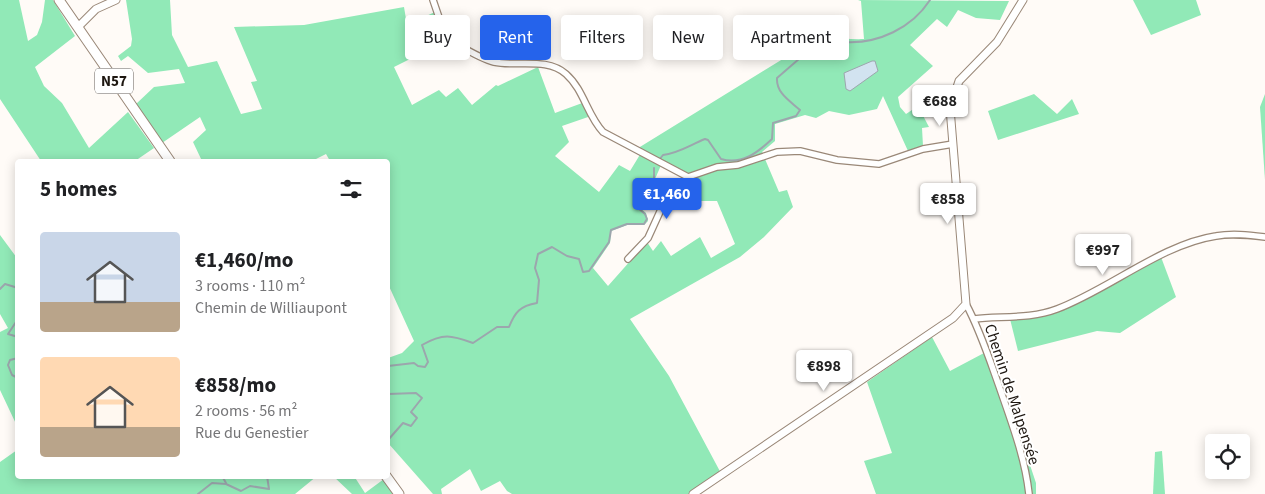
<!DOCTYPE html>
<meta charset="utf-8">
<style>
:root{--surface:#fff;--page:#f6f6f6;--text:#202124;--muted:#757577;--accent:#2563eb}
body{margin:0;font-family:"Source Sans 3",sans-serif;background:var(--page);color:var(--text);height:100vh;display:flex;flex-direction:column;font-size:19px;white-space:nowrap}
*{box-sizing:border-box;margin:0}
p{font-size:16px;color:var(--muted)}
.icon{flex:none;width:28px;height:28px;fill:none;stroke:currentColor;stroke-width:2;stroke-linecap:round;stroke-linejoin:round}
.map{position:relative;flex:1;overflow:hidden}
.details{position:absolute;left:15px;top:159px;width:375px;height:320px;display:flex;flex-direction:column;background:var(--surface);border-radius:5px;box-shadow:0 2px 12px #0003}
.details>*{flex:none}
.top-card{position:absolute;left:405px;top:15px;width:475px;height:45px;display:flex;gap:10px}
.buttons{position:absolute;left:1205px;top:434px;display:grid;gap:10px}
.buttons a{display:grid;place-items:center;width:45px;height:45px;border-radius:5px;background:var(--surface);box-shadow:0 2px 12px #0003;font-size:25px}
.price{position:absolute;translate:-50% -42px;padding:0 11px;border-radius:5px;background:#fff;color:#222;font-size:16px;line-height:32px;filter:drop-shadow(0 1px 2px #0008)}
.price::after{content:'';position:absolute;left:50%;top:30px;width:15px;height:11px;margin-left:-8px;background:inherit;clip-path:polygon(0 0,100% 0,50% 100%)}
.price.on{background:var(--accent);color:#fff}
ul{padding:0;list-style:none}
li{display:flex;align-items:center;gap:15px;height:125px;padding:0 25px}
li span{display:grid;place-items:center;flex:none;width:140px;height:100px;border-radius:5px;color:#555}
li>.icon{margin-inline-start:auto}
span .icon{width:60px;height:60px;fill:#fffc;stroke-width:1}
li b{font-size:21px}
h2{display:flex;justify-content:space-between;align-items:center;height:60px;padding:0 25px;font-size:21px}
.pill{padding:0 18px;border-radius:5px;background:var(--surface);box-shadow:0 2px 12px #0003;font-size:18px;line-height:45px}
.pill.on{background:var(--accent);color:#fff}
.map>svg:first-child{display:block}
</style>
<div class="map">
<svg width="1265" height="494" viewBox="0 0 1265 494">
<rect width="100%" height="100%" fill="#fffbf7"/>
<!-- green -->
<g fill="#91e9b7" fill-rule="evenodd">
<polygon points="0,0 19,0 28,41 37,35 42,22 45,0 53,0 75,36 35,67 44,86 62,103 89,148 128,112 154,148 135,161 41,161 0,99"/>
<path d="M 126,0 L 170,0 L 172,35 L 188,67 L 217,61 L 241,114 L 262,109 L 251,82 L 257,81 L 234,27 L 304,25 L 404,7 L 407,25 L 437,11 L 442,24 L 405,38 L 414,57 L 394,67 L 412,105 L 439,90 L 446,97 L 458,88 L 472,105 L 496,85 L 498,86 L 538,67 L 555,113 L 585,102 L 591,116 L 562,126 L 569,142 L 555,156 L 599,192 L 619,165 L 630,171 L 641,153 L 635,150 L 817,38 C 833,36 848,40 864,39 L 861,1 L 858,0 L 1009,1 L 1000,20 L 976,18 L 958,10 L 947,27 L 937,19 L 910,45 L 933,66 L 898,97 L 900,107 L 906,114 L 918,106 L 929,127 L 922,128 L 923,146 L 908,151 L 883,96 L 877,109 L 849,115 L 829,111 L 816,118 L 805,115 L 775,124 L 775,141 L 762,152 L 779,192 L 787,190 L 793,207 L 764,237 L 740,257 L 630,319 L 669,376 L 723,477 L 698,494 L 512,494 L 507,491 L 500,481 L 481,491 L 470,469 L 441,489 L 442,494 L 433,494 L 388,443 L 388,358 L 402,353 L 414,341 L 388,284 L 388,161 L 330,161 L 326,154 L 312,161 L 202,161 L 193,142 L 206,130 L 200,117 L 162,143 L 136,104 L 154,87 L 185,83 L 179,69 L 148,73 L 128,56 L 121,61 L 118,56 L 131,46 L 132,39 ZM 662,163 L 689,174 L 693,201 L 717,201 L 735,244 L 711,258 L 700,237 L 671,256 L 661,241 L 653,251 L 647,242 L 608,286 L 593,268 L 610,243 L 611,231 L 627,225 L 644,225 L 648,221 L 646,213 L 639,207 L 638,196 L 655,179 Z"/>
<polygon points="1133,0 1196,0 1201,15 1151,35"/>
<polygon points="1034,94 1057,114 1072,99 1079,114 998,140 988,111"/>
<polygon points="1265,94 1265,180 1260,107"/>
<polygon points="0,235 17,258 17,426 0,390 0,332 8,328 0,314"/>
<polygon points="1161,257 1176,297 1120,333 1097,331 1018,351 1010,319 1052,312"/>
<polygon points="932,337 950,371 984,353 986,359 990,358 1023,458 1028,459 1036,483 1036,494 876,494 864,461 892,453 867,382"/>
<polygon points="17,450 18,476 317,476 295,494 0,494 0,462"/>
<polygon points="1162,451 1165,494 1153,494 1155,452"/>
<polygon points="333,476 354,476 365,493 384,479 394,494 352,494"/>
</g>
<!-- water -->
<polygon fill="#d2e3f0" stroke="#9ca6ad" points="872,61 875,61 878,71 850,91 846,89 844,73"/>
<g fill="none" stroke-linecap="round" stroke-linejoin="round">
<!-- stream -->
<g stroke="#9ca6ad" stroke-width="2">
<path d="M 659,160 L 663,155 C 679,153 690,145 705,139 L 708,140 L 721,159 C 742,165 757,153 772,139 L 773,123 L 796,116 L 800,110 C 790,101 776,93 777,78 L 822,39 C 830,39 837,42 845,42 C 878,44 912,28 930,0"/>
<polyline points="0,289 5,284 18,288"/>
<polyline points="18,319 8,334 18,337"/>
<polyline points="18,358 10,360 8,365 12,375 18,378"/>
<path d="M 388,366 L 414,363 L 418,366 L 425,367 L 428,362 L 422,345 C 443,333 451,335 473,343 L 497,327 L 509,327 C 515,312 520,306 537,303 L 539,280 L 535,268 L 538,254 L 552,247 L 567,256 L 579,259 L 583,272 L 589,271 L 609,242 L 611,230 L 627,224 L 644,224 L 647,219 L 645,214 L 638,208 L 637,195 L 654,178 L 654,168"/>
<polyline points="388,394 416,393 422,398 411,412 417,418 411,426 403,423 388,440"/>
<polyline points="222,476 226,483"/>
<polyline points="198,494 212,483 226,484 241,491 250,486 269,489 267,476"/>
</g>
<!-- minor casing -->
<g stroke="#9a8878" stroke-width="8">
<g id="minor">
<path d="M 433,0 L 446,38 C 461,46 478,58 494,62 C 517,67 547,57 566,74 C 584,90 587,115 603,132 L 688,177 L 717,167 L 738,165 L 777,152 L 800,151 L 837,160 L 879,164 L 923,149 L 953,144"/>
<polyline points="628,259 648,238 663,205 688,183 688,177"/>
<path d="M 966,304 C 980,330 989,358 999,386 C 1011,421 1025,457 1029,494"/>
<path d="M 974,319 C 1001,316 1031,319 1057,309 C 1108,290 1162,244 1216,236 C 1232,233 1249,235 1265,237"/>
</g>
</g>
<!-- tertiary casing -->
<g stroke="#9a8878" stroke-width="9">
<g id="tertiary">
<polyline points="78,27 96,9 116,0"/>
<polyline points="693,494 953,318 966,304 950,108 959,81 997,42 1023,0"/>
</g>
</g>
<!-- primary casing -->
<g stroke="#9a8878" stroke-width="11">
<g id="primary">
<polyline points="59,0 170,161"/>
<polyline points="386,476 399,494"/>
</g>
</g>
<!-- minor -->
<use href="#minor" stroke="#fff" stroke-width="5.5"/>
<!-- tertiary -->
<use href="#tertiary" stroke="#fff" stroke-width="7"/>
<!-- primary -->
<use href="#primary" stroke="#fff" stroke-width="9"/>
</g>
<g text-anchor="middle" stroke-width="4" stroke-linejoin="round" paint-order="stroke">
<!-- shield labels -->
<rect fill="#fff" stroke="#625d58" stroke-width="1" x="95" y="68.5" width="38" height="25" rx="4"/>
<g font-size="15" font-weight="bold" fill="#1e1711">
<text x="114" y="86">N57</text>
</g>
<!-- street labels -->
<g font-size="16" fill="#1e1711" stroke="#fff">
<text transform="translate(1013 394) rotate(72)" y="6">Chemin de Malpensée</text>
</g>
</g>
</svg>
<div class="buttons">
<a><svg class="icon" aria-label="locate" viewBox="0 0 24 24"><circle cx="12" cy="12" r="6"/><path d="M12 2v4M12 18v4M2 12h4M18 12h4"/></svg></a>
</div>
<b class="price" style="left:940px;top:127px">€688</b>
<b class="price on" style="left:667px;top:220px">€1,460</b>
<b class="price" style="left:948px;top:225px">€858</b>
<b class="price" style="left:1103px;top:276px">€997</b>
<b class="price" style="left:824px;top:392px">€898</b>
<div class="top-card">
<a class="pill">Buy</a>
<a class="pill on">Rent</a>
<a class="pill">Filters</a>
<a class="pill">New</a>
<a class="pill">Apartment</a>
</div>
<section class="details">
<h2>5 homes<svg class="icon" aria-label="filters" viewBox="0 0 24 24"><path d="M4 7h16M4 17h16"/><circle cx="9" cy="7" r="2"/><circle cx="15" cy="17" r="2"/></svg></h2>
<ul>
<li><span style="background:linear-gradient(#c9d6e8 70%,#b9a48a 0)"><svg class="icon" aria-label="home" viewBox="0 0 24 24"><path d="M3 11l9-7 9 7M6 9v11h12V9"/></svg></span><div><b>€1,460/mo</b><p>3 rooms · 110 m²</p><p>Chemin de Williaupont</p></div></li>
<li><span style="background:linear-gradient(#ffd9b3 70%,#b9a48a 0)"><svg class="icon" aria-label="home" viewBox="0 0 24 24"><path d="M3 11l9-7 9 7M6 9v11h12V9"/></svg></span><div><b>€858/mo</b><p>2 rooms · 56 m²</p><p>Rue du Genestier</p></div></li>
</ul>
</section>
</div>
